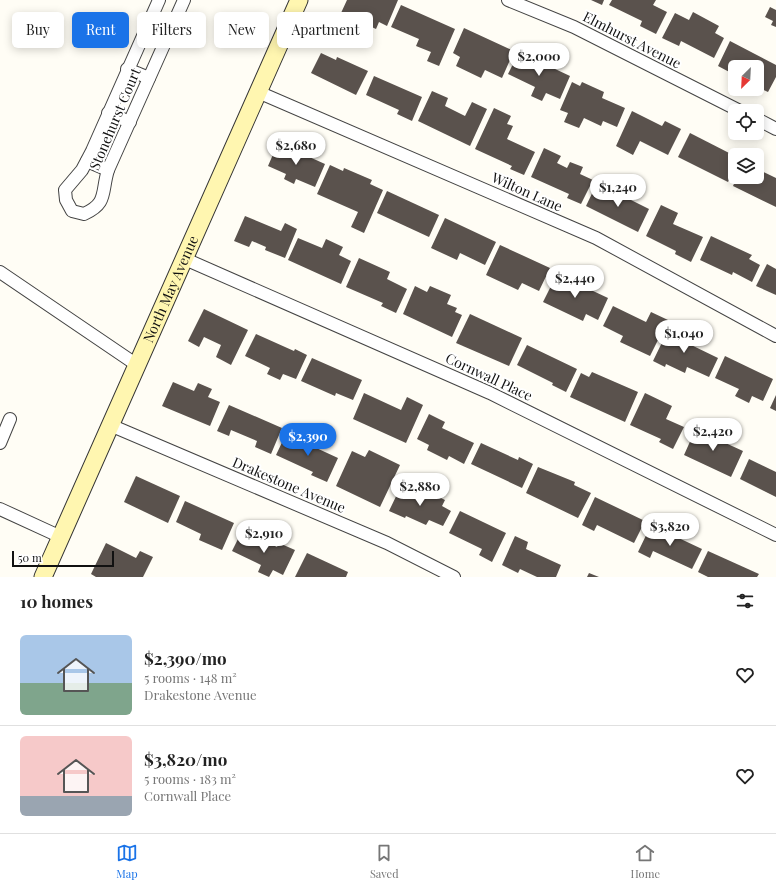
<!DOCTYPE html>
<meta charset="utf-8">
<style>
:root{--surface:#fff;--page:#f2f2f2;--text:#222;--muted:#767676;--line:#e0e0e0;--accent:#1a73e8}
body{margin:0;font-family:"Playfair Display",serif;background:var(--page);color:var(--text);height:100vh;display:flex;flex-direction:column;font-size:15px;white-space:nowrap}
*{box-sizing:border-box;margin:0}
p{font-size:13px;color:var(--muted)}
.icon{flex:none;width:22px;height:22px;fill:none;stroke:currentColor;stroke-width:2;stroke-linecap:round;stroke-linejoin:round}
.map{position:relative;height:577px;overflow:hidden}
.details{display:flex;flex-direction:column;background:var(--surface);flex:1}
.details>*{flex:none}
.hud{position:absolute;left:12px;top:12px;width:400px;height:36px;display:flex;gap:8px}
.needle{width:26px;rotate:204deg}
.tools{position:absolute;left:728px;top:60px;display:grid;gap:8px}
.tools a{display:grid;place-items:center;width:36px;height:36px;border-radius:6px;background:var(--surface);box-shadow:0 2px 10px #0003;font-size:20px}
.scale{position:absolute;left:12px;bottom:10px;width:102px;box-sizing:border-box;padding-left:4px;border:2px solid #111;border-top:0;font-size:11px;line-height:14px;white-space:nowrap;color:#111;-webkit-text-stroke:3px #fff;paint-order:stroke}
.price{position:absolute;translate:-50% -34px;padding:0 9px;border-radius:14px;background:#fff;color:#222;font-size:13px;line-height:26px;filter:drop-shadow(0 1px 2px #0008)}
.price::after{content:'';position:absolute;left:50%;top:24px;width:12px;height:9px;margin-left:-6px;background:inherit;clip-path:polygon(0 0,100% 0,50% 100%)}
.price.selected{background:var(--accent);color:#fff}
ul{padding:0;list-style:none}
li{display:flex;align-items:center;gap:12px;height:100px;padding:0 20px}
li+li{border-top:1px solid var(--line)}
li span{display:grid;place-items:center;flex:none;width:112px;height:80px;border-radius:6px;color:#555}
li>.icon{margin-inline-start:auto}
span .icon{width:48px;height:48px;fill:#fffc;stroke-width:1}
li b{font-size:17px}
h2{display:flex;justify-content:space-between;align-items:center;height:48px;padding:0 20px;font-size:17px}
.pill{padding:0 14px;border-radius:6px;background:var(--surface);box-shadow:0 2px 10px #0003;font-size:14px;line-height:36px}
.pill.selected{background:var(--accent);color:#fff}
.tab-bar{display:flex;justify-content:space-around;align-items:center;height:56px;border-top:1px solid var(--line);background:var(--surface);font-size:11px;color:var(--muted)}
.tab-bar a{display:grid;justify-items:center;gap:2px}
.tab-bar .selected{color:var(--accent)}
.map>svg:first-child{display:block}
</style>
<div class="map">
<svg width="776" height="577" viewBox="0 0 776 577">
<rect width="100%" height="100%" fill="#fffdf5"/>
<!-- building -->
<g fill="#5a524d">
<polygon points="347,0 398,0 387,26 379,22 376,29 341,13"/>
<polygon points="591,0 604,0 602,5"/>
<polygon points="612,0 656,0 653,5 667,12 656,34 640,26 642,21 609,5"/>
<polygon points="401,5 455,29 439,66 427,61 431,52 416,46 419,39 391,27"/>
<polygon points="770,7 776,10 776,27 771,25 773,21 765,17"/>
<polygon points="693,12 719,26 715,33 724,38 714,58 681,41 679,46 662,38 675,13 689,20"/>
<polygon points="464,28 514,51 502,78 485,70 481,78 456,66 460,57 453,53"/>
<polygon points="730,41 776,65 776,77 768,92 757,87 757,67 735,67 735,75 718,66"/>
<polygon points="519,52 570,76 560,99 546,93 542,101 531,96 535,87 508,74"/>
<polygon points="321,53 336,60 337,57 368,71 356,95 311,73"/>
<polygon points="374,76 422,97 412,121 397,114 399,110 366,95"/>
<polygon points="572,82 580,86 582,82 604,92 602,98 625,108 617,127 603,121 601,126 584,118 579,128 564,122 568,113 560,110"/>
<polygon points="432,91 448,98 445,106 465,116 472,102 487,109 470,146 418,121"/>
<polygon points="494,108 511,116 507,124 513,126 507,139 535,152 524,175 510,169 512,166 475,149"/>
<polygon points="632,111 662,126 665,121 681,129 668,155 640,141 633,155 616,146"/>
<polygon points="690,133 735,156 735,168 728,182 678,157"/>
<polygon points="278,143 325,164 315,187 296,179 294,184 284,179 286,174 268,166"/>
<polygon points="544,148 561,156 557,163 567,168 570,162 583,167 580,174 593,180 581,204 567,198 569,194 531,177"/>
<polygon points="330,165 343,171 344,168 372,180 370,184 383,190 364,233 351,227 358,212 317,194"/>
<polygon points="757,169 776,178 776,207 733,186 737,177 757,177"/>
<polygon points="597,183 649,209 638,232 586,206"/>
<polygon points="387,191 439,215 429,237 377,213"/>
<polygon points="661,205 678,213 673,224 703,237 691,262 675,254 676,251 646,236"/>
<polygon points="245,216 281,231 285,223 297,229 285,258 265,250 266,247 252,241 249,247 234,241"/>
<polygon points="445,218 496,242 485,265 460,253 457,260 431,248"/>
<polygon points="711,236 752,255 749,259 760,265 752,282 733,272 732,275 700,260"/>
<polygon points="298,238 322,248 326,239 343,247 339,255 351,261 341,284 288,260"/>
<polygon points="500,245 550,268 539,291 522,283 518,290 486,275"/>
<polygon points="359,258 390,272 387,279 407,289 396,313 381,306 383,303 346,287"/>
<polygon points="767,264 776,269 776,295 756,286"/>
<polygon points="557,274 608,298 598,320 586,314 583,321 543,302"/>
<polygon points="415,286 427,292 430,286 451,295 447,304 457,308 455,312 462,315 452,337 403,314"/>
<polygon points="613,306 646,322 651,312 668,320 650,356 620,342 623,336 603,326"/>
<polygon points="204,309 248,330 231,365 216,357 221,345 204,337 199,347 188,341"/>
<polygon points="470,314 522,338 509,366 456,343"/>
<polygon points="670,326 688,335 685,342 718,358 709,377 687,367 685,373 666,364 665,367 653,361"/>
<polygon points="256,334 294,351 295,349 307,355 296,379 283,374 280,380 267,374 270,368 245,356"/>
<polygon points="527,345 577,369 566,392 552,385 553,383 517,365"/>
<polygon points="725,356 773,379 763,401 752,396 749,403 735,396 739,389 715,378"/>
<polygon points="312,358 362,380 353,400 336,393 335,396 301,381"/>
<polygon points="592,372 638,392 625,422 570,397 581,373 589,377"/>
<polygon points="173,382 194,391 198,383 212,389 208,397 220,402 210,426 162,406"/>
<polygon points="364,393 401,410 407,397 423,405 406,443 353,419"/>
<polygon points="645,393 672,406 666,419 684,427 673,449 659,442 661,439 630,425"/>
<polygon points="776,395 776,411 770,408"/>
<polygon points="229,405 282,428 271,454 255,447 257,441 231,430 229,436 217,431"/>
<polygon points="429,414 445,422 442,428 474,443 464,464 449,456 447,460 427,450 429,445 417,439"/>
<polygon points="697,426 711,432 710,436 743,451 731,477 684,455"/>
<polygon points="286,434 338,458 327,482 311,475 313,472 276,455"/>
<polygon points="481,443 518,460 519,457 533,464 522,488 471,464"/>
<polygon points="369,450 400,465 380,507 336,486 352,451 365,457"/>
<polygon points="749,459 776,472 776,497 740,479"/>
<polygon points="538,467 575,482 574,485 591,493 578,518 526,493"/>
<polygon points="136,476 180,496 168,523 124,502"/>
<polygon points="401,486 428,499 431,493 445,500 442,506 451,511 443,526 429,520 426,525 406,516 405,518 389,511"/>
<polygon points="595,497 645,521 634,543 597,525 594,531 582,525"/>
<polygon points="185,501 234,523 222,550 199,540 201,534 176,522"/>
<polygon points="460,511 506,533 492,562 479,555 482,549 449,533"/>
<polygon points="651,525 702,549 692,569 653,551 650,558 638,552"/>
<polygon points="242,531 277,547 279,543 295,550 283,575 273,570 269,577 258,572 261,565 232,551"/>
<polygon points="515,536 528,542 526,549 561,565 556,577 537,577 520,569 518,573 502,565"/>
<polygon points="106,543 136,558 140,551 153,557 143,577 96,577 91,574"/>
<polygon points="708,551 759,574 757,577 708,577 698,572"/>
<polygon points="307,553 348,572 346,577 295,577"/>
<polygon points="589,573 599,577 587,577"/>
</g>
<g fill="none" stroke-linecap="round" stroke-linejoin="round">
<!-- street casing -->
<g stroke="#444" stroke-width="14">
<g id="street">
<path d="M 159,0 L 92,151 L 82,170 L 65,190 L 66,200 L 72,211 L 84,214 C 108,203 101,193 108,170 L 184,0"/>
<polyline points="508,0 574,27 740,111"/>
<polyline points="146,28 167,38"/>
<polyline points="127,69 149,78"/>
<polyline points="258,92 596,238 776,336"/>
<polyline points="108,113 130,122"/>
<polyline points="757,119 776,129"/>
<polyline points="87,161 108,170"/>
<polyline points="185,259 490,393 776,535"/>
<polyline points="0,272 137,365"/>
<polyline points="110,425 387,543 454,577"/>
<polyline points="0,443 10,419"/>
<polyline points="0,509 61,537"/>
</g>
</g>
<!-- secondary casing -->
<g stroke="#333" stroke-width="19">
<g id="secondary">
<path id="s1" d="M 43,577 L 299,0"/>
</g>
</g>
<!-- street -->
<use href="#street" stroke="#fff" stroke-width="12"/>
<!-- secondary -->
<use href="#secondary" stroke="#fff6b0" stroke-width="17"/>
</g>
<g text-anchor="middle" stroke-width="4" stroke-linejoin="round" paint-order="stroke">
<!-- street labels -->
<g font-size="14" fill="#111" stroke="#fff">
<text transform="translate(632 40) rotate(27)" y="5">Elmhurst Avenue</text>
<text transform="translate(115 119) rotate(-67)" y="5">Stonehurst Court</text>
<text transform="translate(527 192) rotate(24)" y="5">Wilton Lane</text>
<text dy="5" stroke="none"><textPath href="#s1" startOffset="315">North May Avenue</textPath></text>
<text transform="translate(489 377) rotate(25)" y="5">Cornwall Place</text>
<text transform="translate(289 485) rotate(23)" y="5">Drakestone Avenue</text>
</g>
</g>
</svg>
<div class="tools">
<a><svg class="needle" viewBox="-14 -14 28 28"><path d="M0-13l5 13h-10z" fill="#e53935"/><path d="M0 13l5-13h-10z" fill="#767676"/></svg></a>
<a><svg class="icon" aria-label="locate" viewBox="0 0 24 24"><circle cx="12" cy="12" r="6"/><path d="M12 2v4M12 18v4M2 12h4M18 12h4"/></svg></a>
<a><svg class="icon" aria-label="layers" viewBox="0 0 24 24"><path d="M12 4l9 5-9 5-9-5zM3 14l9 5 9-5"/></svg></a>
</div>
<div class="scale">50 m</div>
<b class="price" style="left:539px;top:77px">$2,000</b>
<b class="price" style="left:296px;top:166px">$2,680</b>
<b class="price" style="left:618px;top:208px">$1,240</b>
<b class="price" style="left:575px;top:299px">$2,440</b>
<b class="price" style="left:684px;top:354px">$1,040</b>
<b class="price" style="left:713px;top:452px">$2,420</b>
<b class="price selected" style="left:308px;top:457px">$2,390</b>
<b class="price" style="left:420px;top:507px">$2,880</b>
<b class="price" style="left:670px;top:547px">$3,820</b>
<b class="price" style="left:264px;top:554px">$2,910</b>
<div class="hud">
<a class="pill">Buy</a>
<a class="pill selected">Rent</a>
<a class="pill">Filters</a>
<a class="pill">New</a>
<a class="pill">Apartment</a>
</div>
</div>
<section class="details">
<h2>10 homes<svg class="icon" aria-label="filters" viewBox="0 0 24 24"><path d="M4 7h16M4 17h16"/><circle cx="9" cy="7" r="2"/><circle cx="15" cy="17" r="2"/></svg></h2>
<ul>
<li><span style="background:linear-gradient(#a9c7e8 60%,#7fa58c 0)"><svg class="icon" aria-label="home" viewBox="0 0 24 24"><path d="M3 11l9-7 9 7M6 9v11h12V9"/></svg></span><div><b>$2,390/mo</b><p>5 rooms · 148 m²</p><p>Drakestone Avenue</p></div><svg class="icon" aria-label="heart" viewBox="0 0 24 24"><path d="M12 20l-8-8c-3-5 5-10 8-4 3-6 11-1 8 4z"/></svg></li>
<li><span style="background:linear-gradient(#f6c9c9 75%,#9aa5b1 0)"><svg class="icon" aria-label="home" viewBox="0 0 24 24"><path d="M3 11l9-7 9 7M6 9v11h12V9"/></svg></span><div><b>$3,820/mo</b><p>5 rooms · 183 m²</p><p>Cornwall Place</p></div><svg class="icon" aria-label="heart" viewBox="0 0 24 24"><path d="M12 20l-8-8c-3-5 5-10 8-4 3-6 11-1 8 4z"/></svg></li>
</ul>
</section>
<nav class="tab-bar">
<a class="selected"><svg class="icon" aria-label="map" viewBox="0 0 24 24"><path d="M3 6l6-2 6 2 6-2v14l-6 2-6-2-6 2zM9 4v14M15 6v14"/></svg>Map</a>
<a><svg class="icon" aria-label="saved" viewBox="0 0 24 24"><path d="M7 4h10v16l-5-4-5 4z"/></svg>Saved</a>
<a><svg class="icon" aria-label="home" viewBox="0 0 24 24"><path d="M3 11l9-7 9 7M6 9v11h12V9"/></svg>Home</a>
</nav>
